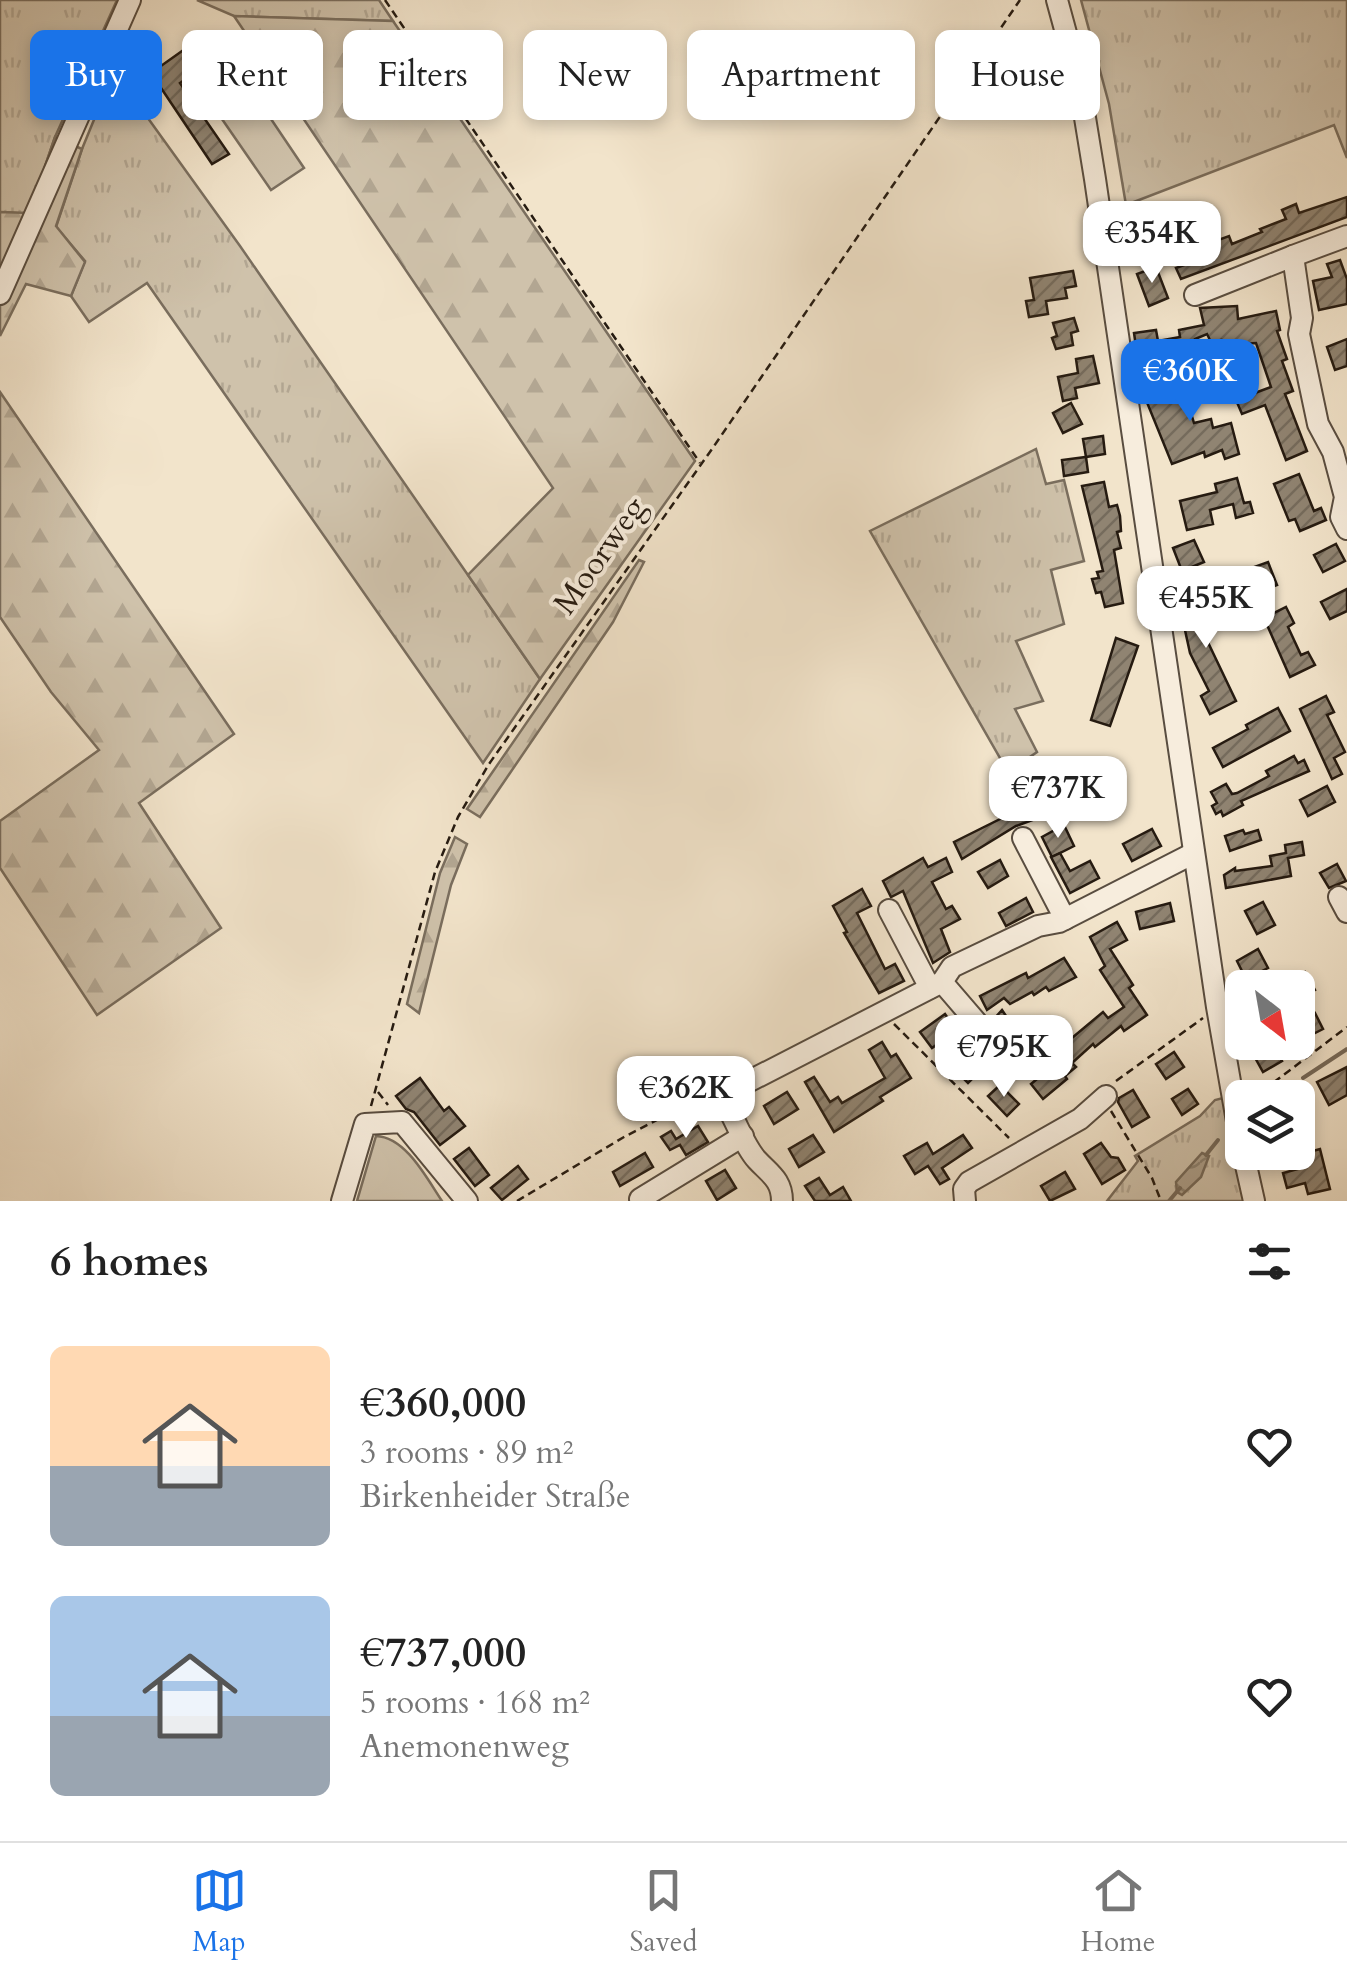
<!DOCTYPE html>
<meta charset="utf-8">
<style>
:root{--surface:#fff;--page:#f6f6f6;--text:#222;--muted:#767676;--line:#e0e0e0;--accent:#1a73e8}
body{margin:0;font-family:Cardo,serif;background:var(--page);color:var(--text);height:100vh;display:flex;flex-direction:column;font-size:38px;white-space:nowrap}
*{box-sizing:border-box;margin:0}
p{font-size:32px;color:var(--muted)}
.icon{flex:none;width:55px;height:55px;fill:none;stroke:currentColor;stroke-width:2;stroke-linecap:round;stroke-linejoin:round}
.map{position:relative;height:1201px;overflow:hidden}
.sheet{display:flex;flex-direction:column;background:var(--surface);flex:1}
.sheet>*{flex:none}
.guide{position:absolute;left:30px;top:30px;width:1288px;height:90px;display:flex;gap:20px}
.needle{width:65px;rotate:149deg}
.fabs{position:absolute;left:1225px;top:970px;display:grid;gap:20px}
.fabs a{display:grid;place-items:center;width:90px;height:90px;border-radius:15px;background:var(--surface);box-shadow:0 5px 15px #0003;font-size:50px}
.price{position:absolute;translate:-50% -85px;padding:0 22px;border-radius:20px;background:#fff;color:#222;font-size:32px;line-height:65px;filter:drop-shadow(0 2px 5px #0008)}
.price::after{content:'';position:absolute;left:50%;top:60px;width:30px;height:22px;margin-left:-15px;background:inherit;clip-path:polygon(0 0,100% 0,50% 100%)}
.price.active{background:var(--accent);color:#fff}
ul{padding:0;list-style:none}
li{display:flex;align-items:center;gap:30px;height:250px;padding:0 50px}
li span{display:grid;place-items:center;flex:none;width:280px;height:200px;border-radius:15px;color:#555}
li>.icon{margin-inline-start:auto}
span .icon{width:120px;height:120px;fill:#fffc;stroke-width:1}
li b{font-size:42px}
h2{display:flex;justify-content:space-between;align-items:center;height:120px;padding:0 50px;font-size:42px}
.chip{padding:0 35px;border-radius:15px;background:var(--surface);box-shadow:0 5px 15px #0003;font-size:35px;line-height:90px}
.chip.active{background:var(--accent);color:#fff}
.menu{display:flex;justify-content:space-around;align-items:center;height:140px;border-top:2px solid var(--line);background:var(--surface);font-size:28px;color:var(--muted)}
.menu a{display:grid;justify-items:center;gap:5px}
.menu .active{color:var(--accent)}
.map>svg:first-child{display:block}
</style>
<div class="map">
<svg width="1347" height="1201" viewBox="0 0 1347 1201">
<defs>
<pattern id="grass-tufts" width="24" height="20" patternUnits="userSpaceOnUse" patternTransform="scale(2.5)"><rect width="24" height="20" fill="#cfc2ab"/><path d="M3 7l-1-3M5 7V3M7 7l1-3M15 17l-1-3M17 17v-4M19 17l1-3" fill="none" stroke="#b2a692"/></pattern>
<pattern id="forest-firs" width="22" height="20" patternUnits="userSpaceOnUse" patternTransform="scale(2.5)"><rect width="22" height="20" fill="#cfc2ab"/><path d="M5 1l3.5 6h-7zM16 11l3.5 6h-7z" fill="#b2a692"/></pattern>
<pattern id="water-waves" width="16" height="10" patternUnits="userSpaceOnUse" patternTransform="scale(2.5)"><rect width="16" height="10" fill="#ada08c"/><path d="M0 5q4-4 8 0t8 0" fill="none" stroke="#8d8271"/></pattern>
<pattern id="building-hatch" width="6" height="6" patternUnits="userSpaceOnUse" patternTransform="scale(2.5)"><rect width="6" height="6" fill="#908472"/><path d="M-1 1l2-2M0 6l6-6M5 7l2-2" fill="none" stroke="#756b5c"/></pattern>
</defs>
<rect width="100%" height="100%" fill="#f2e4cb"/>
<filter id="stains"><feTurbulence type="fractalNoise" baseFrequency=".002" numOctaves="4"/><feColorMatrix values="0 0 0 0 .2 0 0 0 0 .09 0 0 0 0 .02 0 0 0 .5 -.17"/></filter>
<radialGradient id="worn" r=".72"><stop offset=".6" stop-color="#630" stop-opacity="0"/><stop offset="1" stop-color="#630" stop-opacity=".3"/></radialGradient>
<!-- grass -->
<g fill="url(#grass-tufts)" stroke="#7a6e5e" stroke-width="2.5">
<polygon points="0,0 117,0 55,137 29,214 0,212"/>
<polygon points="197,0 379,0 393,21 234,16"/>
<polygon points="1081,0 1347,0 1347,158 1334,125 1126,205 1109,104"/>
<polygon points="114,71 240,246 540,679 483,763 147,283 89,322 71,296 85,261 56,227 82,149"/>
<polygon points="1036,449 1046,484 1064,480 1084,561 1051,570 1064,624 1016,641 1043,701 1015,709 1037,752 1008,772 870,531"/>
<polygon points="1223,1098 1246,1201 1107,1201 1138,1161 1135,1156 1200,1116 1215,1100"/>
</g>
<!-- forest -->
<g fill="url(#forest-firs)" stroke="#7a6e5e" stroke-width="2.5">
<polygon points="234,16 393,21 695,461 540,679 468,575 553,488"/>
<polygon points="55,137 82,149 56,226 85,262 71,296 26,284 0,336 0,212 29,213"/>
<polygon points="0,392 234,734 139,803 221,928 97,1015 0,868 0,821 99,750 51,692 0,617"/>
<polygon points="639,560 644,562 613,622 480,817 467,809"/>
<polygon points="455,837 467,844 451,885 419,1013 407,1004 440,873"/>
</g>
<!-- pitch -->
<g fill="#cfc2ab" stroke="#7a6e5e" stroke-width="2.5">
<polygon points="238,70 304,168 271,190 204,93"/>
<path d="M 376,1136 C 406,1137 427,1179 442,1201 L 357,1201 Z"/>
</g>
<!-- water -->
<polygon fill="url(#water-waves)" stroke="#776b5b" stroke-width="2.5" points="1202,1153 1209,1156 1201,1177 1182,1195 1177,1192 1176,1182"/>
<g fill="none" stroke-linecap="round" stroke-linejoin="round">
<!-- stream -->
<g stroke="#776b5b" stroke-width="4">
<polyline points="1303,1078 1347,1049"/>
<polyline points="1206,1155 1218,1140"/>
<polyline points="1169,1201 1180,1188"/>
</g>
</g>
<!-- building -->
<g fill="url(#building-hatch)" stroke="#261b11" stroke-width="2.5">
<polygon points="199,39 213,60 180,83 229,154 212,164 151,73"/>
<polygon points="1347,197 1347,217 1181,279 1176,268 1214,254 1210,243 1229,236 1232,244 1262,232 1260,229 1286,219 1282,210 1296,204 1299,213"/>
<polygon points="1340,260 1347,279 1347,304 1319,310 1313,281 1332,277 1327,264"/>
<polygon points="1156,267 1168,298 1149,306 1137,274"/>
<polygon points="1073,271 1076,286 1065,288 1067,298 1046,301 1048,314 1029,317 1026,301 1034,300 1030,278"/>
<polygon points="1237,306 1238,319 1276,311 1280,330 1277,331 1287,359 1282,361 1293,391 1285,394 1307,451 1286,460 1265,405 1242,414 1236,400 1271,387 1256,343 1221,345 1221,340 1211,342 1207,334 1195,339 1197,345 1172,351 1173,355 1138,360 1134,333 1156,330 1158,341 1180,337 1179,330 1204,325 1200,308"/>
<polygon points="1074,318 1078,331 1071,333 1073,345 1056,349 1052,338 1057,336 1053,323"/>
<polygon points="1347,339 1347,366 1335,370 1327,347"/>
<polygon points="1093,356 1099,383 1075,388 1077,398 1063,401 1058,377 1078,373 1076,359"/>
<polygon points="1207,375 1214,394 1188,403 1194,423 1211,419 1213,428 1231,423 1239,454 1225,459 1222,450 1205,457 1204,452 1172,464 1146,400"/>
<polygon points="1071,403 1082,424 1063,433 1053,413"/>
<polygon points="1103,436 1105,454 1086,457 1083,439"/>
<polygon points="1086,457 1088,472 1064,476 1062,460"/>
<polygon points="1299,474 1314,511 1321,508 1326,520 1300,531 1295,519 1289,521 1274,484"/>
<polygon points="1237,478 1244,503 1250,502 1253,513 1236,518 1233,504 1210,510 1213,524 1187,530 1180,501 1217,492 1215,484"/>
<polygon points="1104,482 1109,507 1117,505 1120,516 1121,531 1117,532 1121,548 1114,550 1123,603 1105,607 1101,592 1096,593 1092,579 1099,578 1097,572 1103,571 1082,486"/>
<polygon points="1194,540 1204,562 1182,571 1173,548"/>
<polygon points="1336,544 1345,561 1323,572 1314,555"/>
<polygon points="1268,562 1277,585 1255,593 1246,570"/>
<polygon points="1347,589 1347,611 1330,619 1321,602"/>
<polygon points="1202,591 1203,594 1216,591 1219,602 1202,607 1210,632 1204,634 1236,701 1210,714 1201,696 1209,691 1190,653 1183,621 1189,620 1182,596"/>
<polygon points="1286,607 1294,623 1288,627 1301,655 1308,652 1315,665 1290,677 1264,618"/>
<polygon points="1116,638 1138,646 1110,726 1091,720"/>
<polygon points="1326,696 1334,712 1327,715 1345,752 1334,758 1342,774 1332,779 1300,709"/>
<polygon points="1278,708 1290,731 1223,767 1213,748 1248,729 1246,725"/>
<polygon points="1294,756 1298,763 1304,760 1309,771 1241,801 1243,805 1223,816 1221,811 1216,814 1212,806 1217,803 1211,792 1226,784 1232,794 1237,793 1269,776 1266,771"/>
<polygon points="1100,761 1110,778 1071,800 1061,785"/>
<polygon points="1327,786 1335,802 1308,816 1300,800"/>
<polygon points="1036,798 1046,815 1016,826 962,859 954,842 1004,817 999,809 1015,801 1019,807"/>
<polygon points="1064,825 1074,846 1052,857 1042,837"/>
<polygon points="1152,829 1161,846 1132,861 1123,844"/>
<polygon points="1243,830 1245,834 1258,830 1261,840 1230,851 1225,836"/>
<polygon points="1302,842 1304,855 1288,858 1291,876 1226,888 1224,875 1235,868 1235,871 1272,866 1270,856 1286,853 1285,845"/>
<polygon points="1060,853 1070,871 1090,861 1099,878 1070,893 1051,857"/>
<polygon points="923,858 928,867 946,858 952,872 932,882 946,909 952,906 960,919 941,929 950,952 933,963 903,891 891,897 883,881"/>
<polygon points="1000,860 1008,876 988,888 978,872"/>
<polygon points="1337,864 1346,881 1329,888 1320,873"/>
<polygon points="862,889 871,906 857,913 885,969 895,964 904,981 879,993 844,933 847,932 833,906"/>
<polygon points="1026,898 1033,912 1006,926 999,913"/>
<polygon points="1263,902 1275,925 1257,934 1245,911"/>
<polygon points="1170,903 1174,921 1140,929 1136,912"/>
<polygon points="1117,922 1127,940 1110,949 1133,985 1129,988 1147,1015 1124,1031 1121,1026 1095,1047 1093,1044 1072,1063 1076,1067 1065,1076 1067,1079 1043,1099 1031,1084 1066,1055 1060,1048 1103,1012 1108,1018 1124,1007 1100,970 1105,966 1090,937"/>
<polygon points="1258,949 1268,968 1246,979 1237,961"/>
<polygon points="1064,958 1076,977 1049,991 1046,987 1034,995 1032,992 1010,1004 1004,998 987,1010 980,996 1026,973 1028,978"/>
<polygon points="1305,972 1315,990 1298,999 1298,988 1277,988"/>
<polygon points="1002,1010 1029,1050 1003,1067 997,1059 1007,1056 1010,1043 993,1020"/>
<polygon points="1315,1013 1323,1029 1305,1038 1298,1022"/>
<polygon points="945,1014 957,1031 932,1048 920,1032"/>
<polygon points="882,1042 891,1057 896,1054 911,1078 880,1097 883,1101 834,1132 805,1082 814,1077 830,1102 838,1097 842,1103 885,1078 869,1050"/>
<polygon points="1272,1044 1282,1061 1263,1072 1253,1054"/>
<polygon points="964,1049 983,1068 968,1083 949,1064"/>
<polygon points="1174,1052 1184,1067 1166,1079 1156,1064"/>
<polygon points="1347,1067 1347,1095 1329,1105 1317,1082"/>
<polygon points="420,1078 444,1111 449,1107 465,1126 440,1145 414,1112 406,1109 396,1096"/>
<polygon points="1000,1085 1019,1104 1007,1116 988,1096"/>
<polygon points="1188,1089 1198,1104 1182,1115 1172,1099"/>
<polygon points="1133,1090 1149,1117 1132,1127 1118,1102 1119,1098"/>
<polygon points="787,1092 798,1109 774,1124 764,1106"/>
<polygon points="698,1126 708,1142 686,1155 680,1145 670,1150 661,1137 671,1131 676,1139"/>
<polygon points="813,1135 824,1152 799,1167 789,1149"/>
<polygon points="963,1135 972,1148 942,1168 949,1179 940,1184 928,1166 915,1174 904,1156 927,1143 933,1154"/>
<polygon points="1101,1143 1111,1157 1118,1158 1125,1170 1102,1184 1084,1154"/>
<polygon points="469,1148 489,1175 475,1186 454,1159"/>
<polygon points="1320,1149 1330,1189 1308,1194 1305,1183 1287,1188 1283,1173 1301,1168 1298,1155"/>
<polygon points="645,1153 653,1167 620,1186 613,1172"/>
<polygon points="518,1166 528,1179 502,1200 491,1188"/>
<polygon points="725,1170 736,1188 717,1200 706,1181"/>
<polygon points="1065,1172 1075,1189 1050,1201 1041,1186"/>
<polygon points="819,1178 830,1195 843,1187 851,1201 815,1201 805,1186"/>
</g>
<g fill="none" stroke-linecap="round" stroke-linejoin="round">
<!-- minor casing -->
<g stroke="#594d40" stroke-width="24">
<g id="minor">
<polyline points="1057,0 1079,81 1095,179 1217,1007 1242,1150"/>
<polyline points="1347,236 1293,256 1302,318 1299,334 1318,424 1333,452 1345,497 1341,517 1347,529"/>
<polyline points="0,294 130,0"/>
<polyline points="1195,295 1293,256"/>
<polyline points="1023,838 1065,919"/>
<polyline points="1339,897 1347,912"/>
<polyline points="889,910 930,988"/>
<polyline points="942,982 997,1046"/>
<polyline points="1243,1152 1254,1201"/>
<polyline points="640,1199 743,1136"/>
<polyline points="342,1201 365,1124 402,1122 467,1201"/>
<path d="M 782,1201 C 782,1180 770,1174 757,1160 C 745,1147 738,1126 729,1110 L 738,1087 L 942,982 L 952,967 L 1038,926 L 1059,922 L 1194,853"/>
<polyline points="965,1201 964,1189 969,1182 1080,1119 1106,1096"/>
</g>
</g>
<!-- path -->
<g stroke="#261b11" stroke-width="2.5" stroke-dasharray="8 5" stroke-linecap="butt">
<polyline points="385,0 700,463"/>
<polyline points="894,1024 1009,1138"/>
<polyline points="1116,1081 1203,1018"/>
<polyline points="378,1092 388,1105"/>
<polyline points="1253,1098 1347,1027"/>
<polyline points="371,1106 435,872 458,817 489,764 712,449 1020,0"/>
<polyline points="1111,1111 1152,1178 1161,1201"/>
<polyline points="517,1201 624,1137 705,1095 714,1097"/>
</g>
<!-- minor -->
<use href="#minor" stroke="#f7eddd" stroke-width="20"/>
</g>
<g text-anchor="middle" stroke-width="8" stroke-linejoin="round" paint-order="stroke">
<!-- street labels -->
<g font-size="32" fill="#261b11" stroke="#f7eddd">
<text transform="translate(599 555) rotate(-55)" y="11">Moorweg</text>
</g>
</g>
<rect width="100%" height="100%" filter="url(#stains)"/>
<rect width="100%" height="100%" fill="url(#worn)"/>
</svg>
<div class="fabs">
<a><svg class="needle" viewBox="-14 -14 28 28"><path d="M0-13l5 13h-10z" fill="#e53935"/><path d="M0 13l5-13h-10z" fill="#767676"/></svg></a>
<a><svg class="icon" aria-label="layers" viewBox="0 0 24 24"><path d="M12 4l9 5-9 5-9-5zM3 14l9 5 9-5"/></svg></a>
</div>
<b class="price" style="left:1152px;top:286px">€354K</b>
<b class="price active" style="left:1190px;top:424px">€360K</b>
<b class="price" style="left:1206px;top:651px">€455K</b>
<b class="price" style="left:1058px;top:841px">€737K</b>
<b class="price" style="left:1004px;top:1100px">€795K</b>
<b class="price" style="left:686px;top:1141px">€362K</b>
<div class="guide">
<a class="chip active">Buy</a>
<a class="chip">Rent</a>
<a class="chip">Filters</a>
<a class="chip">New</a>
<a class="chip">Apartment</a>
<a class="chip">House</a>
</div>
</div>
<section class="sheet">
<h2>6 homes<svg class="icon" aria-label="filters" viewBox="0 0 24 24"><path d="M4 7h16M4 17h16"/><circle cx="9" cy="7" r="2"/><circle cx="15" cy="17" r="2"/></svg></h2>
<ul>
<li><span style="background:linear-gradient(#ffd9b3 60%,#9aa5b1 0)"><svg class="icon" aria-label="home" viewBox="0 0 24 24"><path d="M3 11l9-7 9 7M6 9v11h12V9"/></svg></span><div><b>€360,000</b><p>3 rooms · 89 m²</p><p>Birkenheider Straße</p></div><svg class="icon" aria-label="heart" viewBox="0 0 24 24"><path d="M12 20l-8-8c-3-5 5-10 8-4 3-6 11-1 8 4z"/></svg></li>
<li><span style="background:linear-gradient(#a9c7e8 60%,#9aa5b1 0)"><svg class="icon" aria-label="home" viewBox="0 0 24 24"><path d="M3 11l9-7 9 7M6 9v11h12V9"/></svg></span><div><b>€737,000</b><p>5 rooms · 168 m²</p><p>Anemonenweg</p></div><svg class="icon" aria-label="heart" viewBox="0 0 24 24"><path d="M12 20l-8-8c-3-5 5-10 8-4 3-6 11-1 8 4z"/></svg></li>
</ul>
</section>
<nav class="menu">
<a class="active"><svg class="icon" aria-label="map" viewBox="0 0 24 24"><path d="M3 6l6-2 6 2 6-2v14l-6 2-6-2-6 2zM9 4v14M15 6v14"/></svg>Map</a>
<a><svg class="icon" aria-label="saved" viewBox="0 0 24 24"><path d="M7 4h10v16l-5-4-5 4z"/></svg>Saved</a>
<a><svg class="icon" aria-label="home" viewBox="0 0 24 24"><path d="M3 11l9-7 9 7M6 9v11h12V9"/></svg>Home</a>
</nav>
